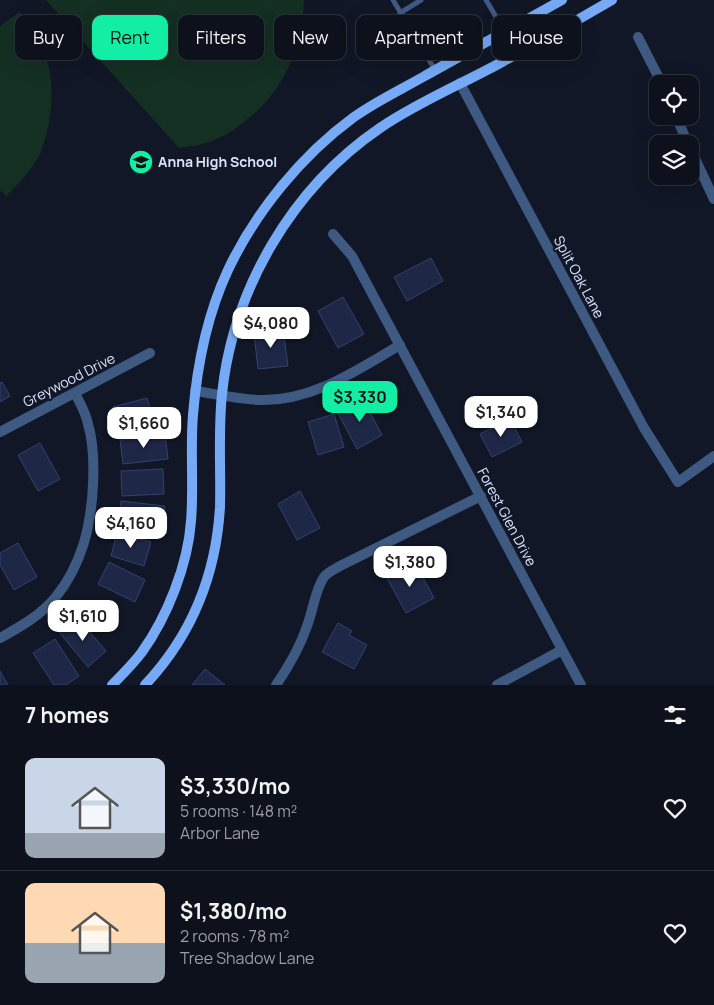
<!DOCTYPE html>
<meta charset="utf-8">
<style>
:root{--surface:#0d111c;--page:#1b1f29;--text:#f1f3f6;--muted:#9a9da3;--line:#2d313b;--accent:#12efa5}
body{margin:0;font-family:Manrope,sans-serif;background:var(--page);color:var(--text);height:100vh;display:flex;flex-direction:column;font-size:19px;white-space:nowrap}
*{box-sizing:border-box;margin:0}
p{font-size:16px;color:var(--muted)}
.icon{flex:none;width:28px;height:28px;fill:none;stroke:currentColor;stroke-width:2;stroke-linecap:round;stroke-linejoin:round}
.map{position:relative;height:685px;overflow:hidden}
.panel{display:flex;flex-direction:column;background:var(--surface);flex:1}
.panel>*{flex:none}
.guide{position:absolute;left:15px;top:15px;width:685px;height:45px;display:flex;gap:10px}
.buttons{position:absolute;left:649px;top:75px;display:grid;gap:10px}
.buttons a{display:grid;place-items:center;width:50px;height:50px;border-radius:10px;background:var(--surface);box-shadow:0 5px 20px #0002,0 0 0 1px var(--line);font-size:25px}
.price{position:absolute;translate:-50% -42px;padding:0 11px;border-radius:10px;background:#fff;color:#222;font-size:16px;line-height:32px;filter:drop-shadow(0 1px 2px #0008)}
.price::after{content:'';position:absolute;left:50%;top:30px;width:15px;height:11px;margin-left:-8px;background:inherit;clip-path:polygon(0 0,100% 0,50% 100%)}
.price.current{background:var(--accent);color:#111}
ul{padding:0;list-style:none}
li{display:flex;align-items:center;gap:15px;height:125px;padding:0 25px}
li+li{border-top:1px solid var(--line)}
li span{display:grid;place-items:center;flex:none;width:140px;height:100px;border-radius:10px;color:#555}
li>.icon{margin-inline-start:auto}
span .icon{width:60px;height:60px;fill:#fffc;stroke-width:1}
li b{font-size:21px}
h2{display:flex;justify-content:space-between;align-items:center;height:60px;padding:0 25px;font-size:21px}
.tag{padding:0 18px;border-radius:10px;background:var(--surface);box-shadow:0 5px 20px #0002,0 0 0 1px var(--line);font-size:18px;line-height:45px}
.tag.current{background:var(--accent);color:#111}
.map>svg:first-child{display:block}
</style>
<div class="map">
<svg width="714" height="685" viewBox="0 0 714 685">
<rect width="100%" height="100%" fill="#111726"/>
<!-- green -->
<g fill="#143023">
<path d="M 46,0 L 304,0 C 302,50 283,93 243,123 C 233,131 221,138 209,142 C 200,146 188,146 179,148 Z"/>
<path d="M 20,12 C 29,25 39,37 44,52 C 55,79 53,112 45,139 C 43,144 42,149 40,154 C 32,169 19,184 6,196 L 0,190 L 0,26 Z"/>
</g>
<!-- building -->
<g fill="#1e2746" stroke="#324170">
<polygon points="431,258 443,281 407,301 394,277"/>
<polygon points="343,297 364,334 338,348 318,311"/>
<polygon points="283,329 288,366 258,369 254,333"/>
<polygon points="2,382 10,396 0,402 0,383"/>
<polygon points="362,397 382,435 357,449 337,411"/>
<polygon points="147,398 154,423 120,432 113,407"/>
<polygon points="334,414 344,447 318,455 308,422"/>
<polygon points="510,419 522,442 492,457 480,434"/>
<polygon points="165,434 168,459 123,464 120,439"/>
<polygon points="40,443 60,479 38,491 18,455"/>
<polygon points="163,469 164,494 122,496 121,471"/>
<polygon points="300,491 320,528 297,540 278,504"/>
<polygon points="121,501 165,506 163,530 119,525"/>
<polygon points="117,532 151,542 144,566 111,556"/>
<polygon points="18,543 37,577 14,590 0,565 0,553"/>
<polygon points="109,562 145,580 135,602 98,584"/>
<polygon points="415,563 434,598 406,613 387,578"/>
<polygon points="77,617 106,651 88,667 59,632"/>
<polygon points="338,623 352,631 349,635 367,645 354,669 322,652"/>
<polygon points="55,639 79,676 66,685 54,685 33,653"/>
<polygon points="205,669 225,685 192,685"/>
<polygon points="0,671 8,685 0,685"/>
</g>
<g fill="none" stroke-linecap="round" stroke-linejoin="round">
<!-- lane -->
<g stroke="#3f5a82" stroke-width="5">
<polyline points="393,0 435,70"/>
<polyline points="486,0 505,32"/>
<polyline points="400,13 421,0"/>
</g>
<!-- street -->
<g stroke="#3f5a82" stroke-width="10">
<polyline points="638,37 662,84"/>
<polyline points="460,83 644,428 678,482 714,456"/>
<polyline points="676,116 688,144"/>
<polyline points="690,148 714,199"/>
<polyline points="333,234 352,256 581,685"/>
<path d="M 195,391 C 216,394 238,399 259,400 C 312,402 357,370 400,345"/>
<polyline points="0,432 150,353"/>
<path d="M 0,638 C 20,627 41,615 55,598 C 82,565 91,526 93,485 C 94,464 94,444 88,424 C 86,413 80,403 75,393"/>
<path d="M 276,685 C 289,666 300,647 307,626 C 313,611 315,590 324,577 C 328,572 335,569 340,566 L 481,496"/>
<polyline points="497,685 562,650"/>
</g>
<!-- secondary -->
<g stroke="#76aaf6" stroke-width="10">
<path d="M 112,685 C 122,675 133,664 142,652 C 167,617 188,565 191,521 C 194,486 190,450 193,415 C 197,365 207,315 228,270 C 256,211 302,155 354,117 C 375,102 400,90 423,77 C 469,51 516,26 562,0"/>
<path d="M 145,685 C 192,635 216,575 220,507 C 221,469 218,432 222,394 C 233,289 292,188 380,128 C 418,102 462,84 502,62 C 539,42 576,21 612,0"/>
</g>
</g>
<!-- icons -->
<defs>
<g id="school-disc" transform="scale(1.25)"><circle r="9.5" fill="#12efa5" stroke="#111726"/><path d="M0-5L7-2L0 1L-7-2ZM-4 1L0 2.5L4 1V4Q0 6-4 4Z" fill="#111"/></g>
</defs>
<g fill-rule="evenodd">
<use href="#school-disc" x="141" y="162"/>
</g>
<g text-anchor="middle" stroke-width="4" stroke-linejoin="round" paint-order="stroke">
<!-- poi labels -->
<g font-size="14" font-weight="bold" fill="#d8e4fc" stroke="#111726" text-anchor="start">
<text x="158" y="167">Anna High School</text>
</g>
<!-- street labels -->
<g font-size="14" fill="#d8e4fc" stroke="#111726">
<text transform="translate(579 277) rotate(62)" y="5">Split Oak Lane</text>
<text transform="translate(69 380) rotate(-27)" y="5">Greywood Drive</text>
<text transform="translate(507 517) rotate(62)" y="5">Forest Glen Drive</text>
</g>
</g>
</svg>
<div class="buttons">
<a><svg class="icon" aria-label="locate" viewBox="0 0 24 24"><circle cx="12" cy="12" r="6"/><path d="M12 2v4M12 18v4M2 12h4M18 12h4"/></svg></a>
<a><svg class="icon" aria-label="layers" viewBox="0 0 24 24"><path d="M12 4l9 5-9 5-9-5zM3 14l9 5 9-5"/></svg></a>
</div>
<b class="price" style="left:271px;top:349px">$4,080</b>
<b class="price current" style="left:360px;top:423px">$3,330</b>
<b class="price" style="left:501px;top:438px">$1,340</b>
<b class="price" style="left:144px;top:449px">$1,660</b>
<b class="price" style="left:131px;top:549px">$4,160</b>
<b class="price" style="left:410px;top:588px">$1,380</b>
<b class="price" style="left:83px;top:642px">$1,610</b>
<div class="guide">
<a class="tag">Buy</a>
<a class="tag current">Rent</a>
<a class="tag">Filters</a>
<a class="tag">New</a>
<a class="tag">Apartment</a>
<a class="tag">House</a>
</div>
</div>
<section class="panel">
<h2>7 homes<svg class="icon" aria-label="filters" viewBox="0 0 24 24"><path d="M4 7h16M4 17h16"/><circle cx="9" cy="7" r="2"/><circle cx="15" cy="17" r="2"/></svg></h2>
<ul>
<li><span style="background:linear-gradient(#c9d6e8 75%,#9aa5b1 0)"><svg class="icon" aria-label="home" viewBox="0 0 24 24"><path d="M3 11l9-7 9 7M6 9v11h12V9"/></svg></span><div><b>$3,330/mo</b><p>5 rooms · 148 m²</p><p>Arbor Lane</p></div><svg class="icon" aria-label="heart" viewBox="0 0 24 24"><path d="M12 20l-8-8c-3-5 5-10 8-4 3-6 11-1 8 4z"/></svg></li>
<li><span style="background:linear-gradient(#ffd9b3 60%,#9aa5b1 0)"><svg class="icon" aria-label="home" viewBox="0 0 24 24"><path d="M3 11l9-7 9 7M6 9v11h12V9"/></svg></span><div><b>$1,380/mo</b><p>2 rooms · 78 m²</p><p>Tree Shadow Lane</p></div><svg class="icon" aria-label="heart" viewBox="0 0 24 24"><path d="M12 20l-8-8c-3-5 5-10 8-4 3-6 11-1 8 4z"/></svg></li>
</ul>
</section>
